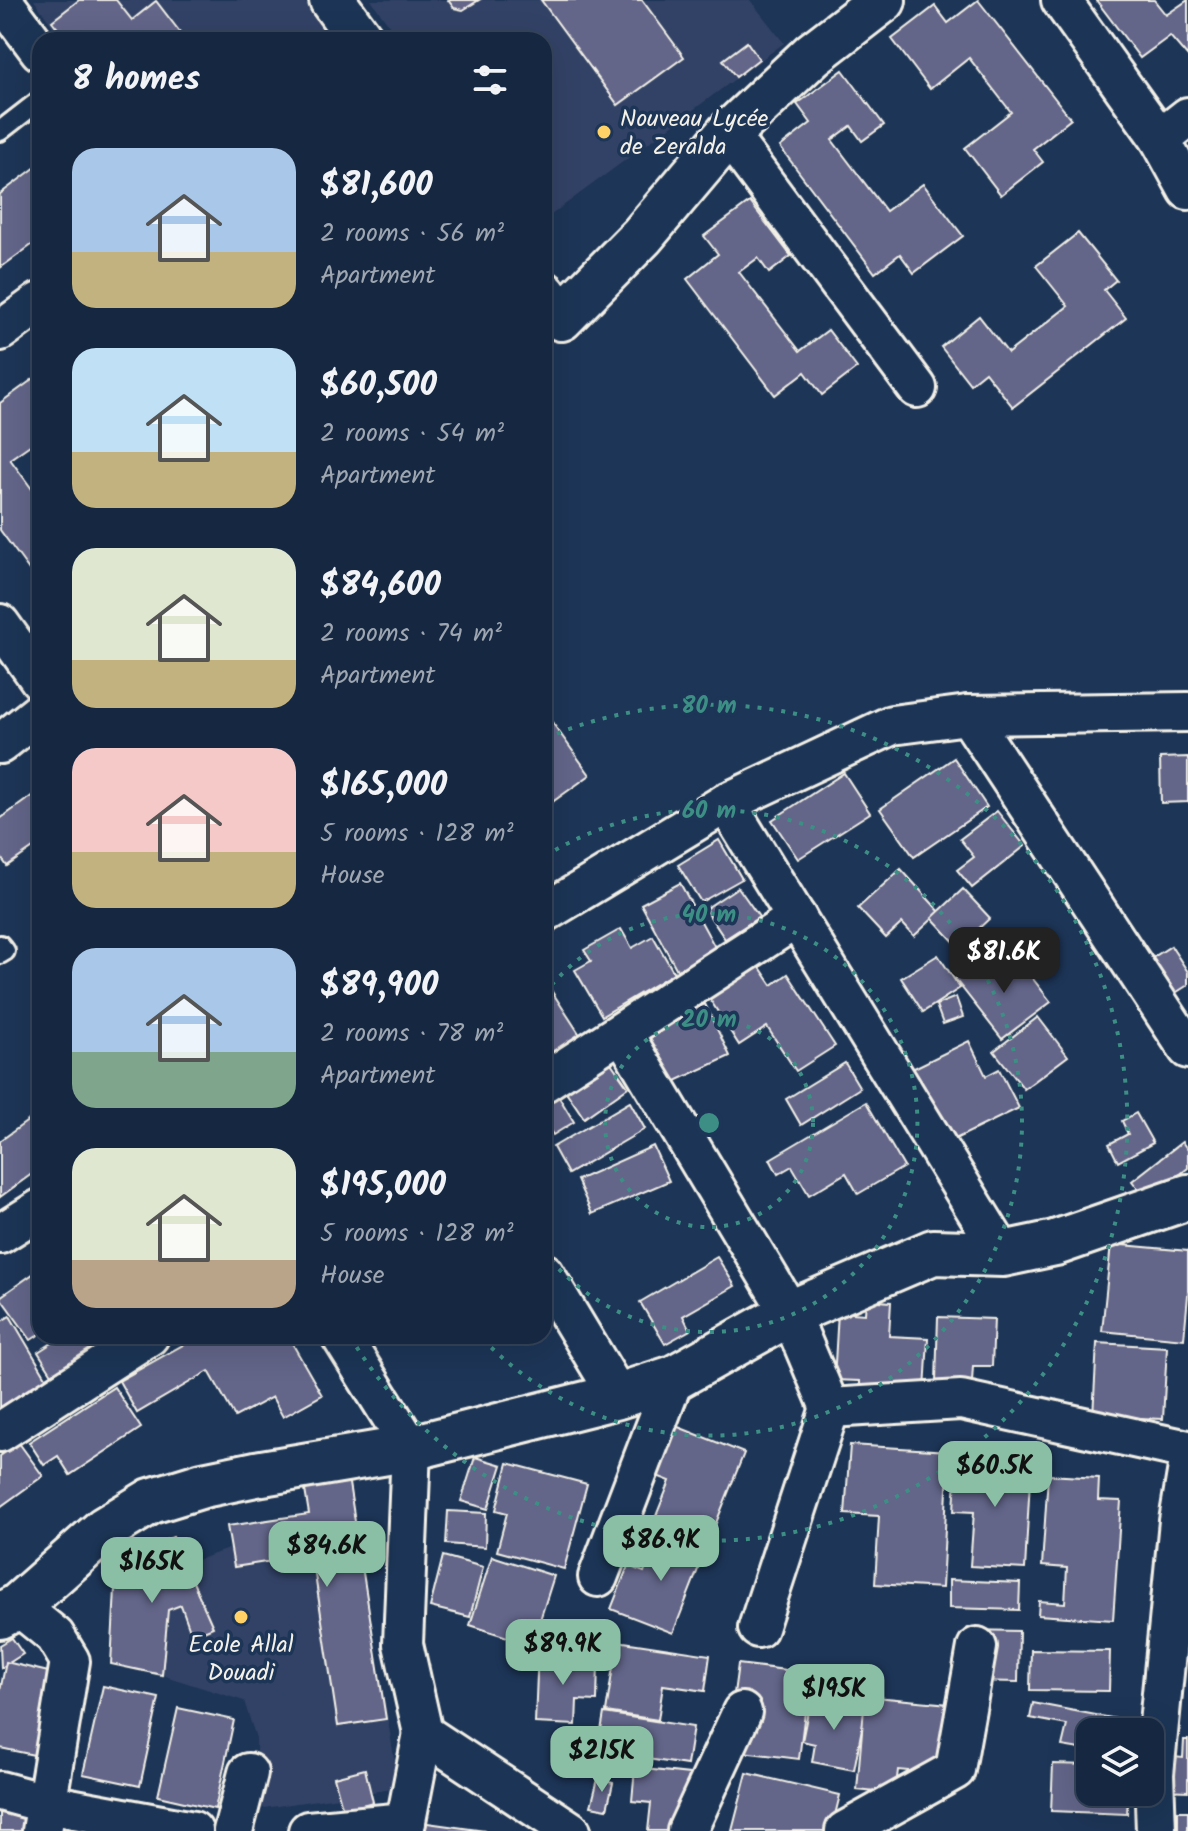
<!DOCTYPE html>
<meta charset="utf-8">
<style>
:root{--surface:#162841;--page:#23344c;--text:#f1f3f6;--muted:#9ea6b1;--line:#35445a;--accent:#8abfa5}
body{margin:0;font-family:Kalam,sans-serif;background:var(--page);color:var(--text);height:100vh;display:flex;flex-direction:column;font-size:30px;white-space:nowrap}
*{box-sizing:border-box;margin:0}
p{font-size:26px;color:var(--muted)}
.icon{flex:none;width:44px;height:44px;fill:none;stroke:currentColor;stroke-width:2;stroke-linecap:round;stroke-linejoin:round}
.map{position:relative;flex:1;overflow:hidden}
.sheet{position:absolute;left:32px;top:32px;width:520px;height:1312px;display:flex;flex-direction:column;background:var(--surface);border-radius:24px;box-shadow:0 8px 32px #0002,0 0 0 2px var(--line)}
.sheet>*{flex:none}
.buttons{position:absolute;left:1076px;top:1718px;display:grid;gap:16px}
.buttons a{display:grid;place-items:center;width:88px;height:88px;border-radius:16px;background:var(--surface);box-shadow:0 8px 32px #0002,0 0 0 2px var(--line);font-size:40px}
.price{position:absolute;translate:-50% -68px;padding:0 18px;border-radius:16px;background:var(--accent);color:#111;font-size:26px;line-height:52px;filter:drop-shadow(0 2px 4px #0008)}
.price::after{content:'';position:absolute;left:50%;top:48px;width:24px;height:18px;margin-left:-12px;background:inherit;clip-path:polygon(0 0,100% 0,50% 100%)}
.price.on{background:#222;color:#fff}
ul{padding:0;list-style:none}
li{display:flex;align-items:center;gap:24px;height:200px;padding:0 40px}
li span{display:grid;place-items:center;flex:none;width:224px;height:160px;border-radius:24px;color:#555}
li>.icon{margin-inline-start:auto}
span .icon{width:96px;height:96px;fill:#fffc;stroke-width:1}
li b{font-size:34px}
h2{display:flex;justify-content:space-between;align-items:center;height:96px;padding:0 40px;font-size:34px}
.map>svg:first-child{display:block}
</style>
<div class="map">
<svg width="1188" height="1831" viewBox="0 0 1188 1831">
<rect width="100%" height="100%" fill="#1d3557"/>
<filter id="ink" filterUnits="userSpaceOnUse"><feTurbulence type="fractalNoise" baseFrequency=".0125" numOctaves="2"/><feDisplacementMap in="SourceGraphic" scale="16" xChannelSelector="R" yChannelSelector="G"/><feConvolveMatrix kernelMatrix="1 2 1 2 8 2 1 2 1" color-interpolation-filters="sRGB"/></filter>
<g filter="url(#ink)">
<!-- built -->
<g fill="#324366">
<polygon points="34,0 303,0 330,32 330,40 62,40"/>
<polygon points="371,0 750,0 784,43 544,220 544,40 400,40"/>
<polygon points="348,1477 399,1788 257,1809 256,1738 244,1701 162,1675 111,1664 116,1570 126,1555 173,1537 186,1564 231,1548 227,1526 309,1514 304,1484"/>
</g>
<!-- building -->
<g fill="#636589" stroke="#f4f1e8" stroke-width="2">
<polygon points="79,0 116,0 132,20 156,1 186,40 67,40 52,21"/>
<polygon points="448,0 479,0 463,10 454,8"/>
<polygon points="541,0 642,0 684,57 618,105"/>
<polygon points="978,0 1071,119 1033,149 1043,162 1001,195 965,148 1011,112 969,58 930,89 892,39 935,6 948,23"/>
<polygon points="1096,0 1154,0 1166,15 1188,0 1188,57 1170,36 1140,58"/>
<polygon points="747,42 759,59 736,77 723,60"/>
<polygon points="843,70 884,125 862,141 851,126 832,140 886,211 923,184 963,236 914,273 900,254 875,273 780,147 811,123 797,104"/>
<polygon points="40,164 40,239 0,268 0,194"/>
<polygon points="750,202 791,256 769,273 758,258 739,272 800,351 828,330 857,368 822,395 805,372 775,395 687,279 718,254 704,236"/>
<polygon points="1078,233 1116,280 1104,290 1126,318 1013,407 985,372 970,384 941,347 979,316 1008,353 1068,306 1036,266"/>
<polygon points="40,374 40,438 10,459 40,500 40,585 0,530 0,403"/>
<polygon points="544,711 590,775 544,808"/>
<polygon points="1188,757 1188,802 1161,803 1160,758"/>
<polygon points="954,758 987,807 914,857 880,809"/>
<polygon points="844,773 870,813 798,859 772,820"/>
<polygon points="40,790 40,846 39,844 7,866 0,856 0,819"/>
<polygon points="997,811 1025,846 972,888 957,870 974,857 960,839"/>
<polygon points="719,840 742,879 701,902 678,865"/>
<polygon points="901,869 940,912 914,936 902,923 886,938 858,908"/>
<polygon points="680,883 722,960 683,981 641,904"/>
<polygon points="738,887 759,917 725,939 705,909"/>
<polygon points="963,889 990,918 959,947 932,918"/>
<polygon points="621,929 632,948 653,936 674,973 602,1016 575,970 591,961 584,950"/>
<polygon points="1171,946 1188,972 1188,985 1158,1004 1135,969"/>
<polygon points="938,955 960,988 923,1012 901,978"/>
<polygon points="1015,956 1051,1002 1002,1039 955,979 975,963 987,978"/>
<polygon points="759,966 772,985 788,974 835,1046 796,1071 767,1027 739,1045 709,998"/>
<polygon points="547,984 582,1038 544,1062 544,986"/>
<polygon points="956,997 963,1017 943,1024 936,1005"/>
<polygon points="705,1004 730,1056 665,1086 640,1034"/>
<polygon points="1038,1017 1068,1056 1024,1089 994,1051"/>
<polygon points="969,1041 986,1076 999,1069 1019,1108 943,1145 906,1072"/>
<polygon points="609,1060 628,1087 584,1118 565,1090"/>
<polygon points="845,1063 860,1088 801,1125 786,1099"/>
<polygon points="556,1092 574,1122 553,1135 544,1121 544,1100"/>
<polygon points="630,1102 645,1129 568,1174 553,1147"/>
<polygon points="866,1102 904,1167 858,1194 846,1173 809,1195 792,1166 778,1174 770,1159"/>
<polygon points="40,1112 40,1168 0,1197 0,1141"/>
<polygon points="1136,1113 1153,1143 1118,1162 1109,1144 1128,1134 1122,1121"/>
<polygon points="1182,1142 1188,1150 1188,1168 1147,1200 1132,1181"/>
<polygon points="653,1146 669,1181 592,1214 577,1180"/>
<polygon points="1111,1244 1188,1251 1188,1295 1184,1339 1102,1331"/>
<polygon points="717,1257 735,1286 683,1316 690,1330 665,1344 640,1302"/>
<polygon points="33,1274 40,1284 40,1334 31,1340 0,1297"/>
<polygon points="866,1300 891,1302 889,1336 928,1338 925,1391 860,1387 860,1381 834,1380 838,1312 865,1314"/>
<polygon points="10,1316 56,1394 0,1426 0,1322"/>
<polygon points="938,1317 994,1319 992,1366 973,1366 972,1382 936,1381"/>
<polygon points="63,1336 124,1336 54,1377 38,1352"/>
<polygon points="199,1336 288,1336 322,1395 283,1417 272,1397 235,1417 209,1371 137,1413 119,1381"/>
<polygon points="1097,1343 1167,1347 1163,1419 1093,1416"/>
<polygon points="114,1387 141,1428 70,1475 58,1456 44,1465 29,1442"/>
<polygon points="663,1421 744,1453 710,1538 656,1516 670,1481 644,1471"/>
<polygon points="19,1443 43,1476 0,1507 0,1456"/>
<polygon points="850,1445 949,1451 942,1588 875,1584 879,1516 845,1514"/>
<polygon points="475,1457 502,1465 488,1509 461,1501"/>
<polygon points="957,1457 1031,1462 1025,1569 970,1566 974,1512 954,1511"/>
<polygon points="508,1463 587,1484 564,1569 497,1551 507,1513 496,1510"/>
<polygon points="1048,1475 1099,1478 1098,1500 1121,1501 1113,1620 1038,1615 1039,1601 1065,1603 1067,1568 1042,1566"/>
<polygon points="348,1477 386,1719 338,1726 312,1555 234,1567 227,1526 309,1514 304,1484"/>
<polygon points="448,1511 486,1513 485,1547 446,1544"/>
<polygon points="660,1531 706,1549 673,1633 611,1609 628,1566 644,1572"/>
<polygon points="173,1537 213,1627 192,1636 181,1605 168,1610 162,1675 111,1664 116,1570 126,1555"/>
<polygon points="443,1556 483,1567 470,1617 430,1607"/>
<polygon points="492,1556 554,1576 532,1645 470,1625"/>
<polygon points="949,1580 1020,1583 1019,1610 949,1608"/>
<polygon points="970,1630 1019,1631 1018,1682 969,1681"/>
<polygon points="12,1638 23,1654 1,1668 0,1645"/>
<polygon points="617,1641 710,1655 705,1691 663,1685 658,1720 606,1712"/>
<polygon points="538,1649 568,1651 567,1662 598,1663 597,1701 577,1700 576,1725 535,1723"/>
<polygon points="1031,1650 1110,1651 1109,1691 1030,1690"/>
<polygon points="6,1662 57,1674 39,1756 0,1748 0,1691"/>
<polygon points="738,1664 810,1673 799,1759 742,1752 729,1730"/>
<polygon points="103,1686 159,1698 140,1786 83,1774"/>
<polygon points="811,1696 866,1707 854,1770 812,1762 815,1744 802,1741"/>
<polygon points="865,1696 949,1704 942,1774 898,1770 895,1794 857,1790"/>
<polygon points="1033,1703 1138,1723 1136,1732 1090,1732 1090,1742 1087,1741 1086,1750 1062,1746 1067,1725 1030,1718"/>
<polygon points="178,1708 234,1720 215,1809 158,1796"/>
<polygon points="604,1713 693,1727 687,1765 647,1759 649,1745 600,1737"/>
<polygon points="1184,1740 1188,1740 1188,1791 1163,1790 1164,1756 1183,1758"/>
<polygon points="1053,1764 1090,1765 1090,1792 1128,1792 1127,1814 1051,1811"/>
<polygon points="635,1768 689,1774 683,1831 648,1831 651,1803 632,1801"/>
<polygon points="365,1769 373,1802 343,1810 334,1777"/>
<polygon points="747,1773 840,1795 831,1831 732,1831"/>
<polygon points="598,1779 613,1783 607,1809 591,1806"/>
<polygon points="0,1804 30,1810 26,1831 0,1831"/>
<rect x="1178" y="1811" width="10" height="20"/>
<polygon points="413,1821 485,1831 412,1831"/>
</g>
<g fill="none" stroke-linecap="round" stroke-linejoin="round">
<!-- lane casing -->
<g stroke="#f4f1e8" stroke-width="24">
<g id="lane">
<polyline points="0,131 40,100"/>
<polyline points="0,945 5,951 0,954"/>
</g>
</g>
<!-- street casing -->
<g stroke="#f4f1e8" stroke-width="44">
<g id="street">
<polyline points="2,0 40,51"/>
<polyline points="1061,0 1160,139 1188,190"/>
<polyline points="728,134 917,388"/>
<polyline points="1160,139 1188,117"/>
<polyline points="0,331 40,302"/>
<polyline points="0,624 40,680"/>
<polyline points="968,715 1188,1049"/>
<polyline points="0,744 40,712"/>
<polyline points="726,803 1003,1254"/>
<polyline points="544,913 726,803 892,725 968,715 1188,712"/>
<polyline points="622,1032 790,1313 830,1408 961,1400 1188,1450"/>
<polyline points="544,1082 797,918"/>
<polyline points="0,1234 40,1209"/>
<polyline points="544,1273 618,1396"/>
<polyline points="341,1336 411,1448 403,1644 423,1733 571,1831"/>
<polyline points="0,1432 149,1336"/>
<polyline points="598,1577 674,1378"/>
<polyline points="18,1606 55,1636 70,1661 42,1831"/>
<polyline points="758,1628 830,1408"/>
<polyline points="0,1791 48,1804 193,1831"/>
<polyline points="233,1831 248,1773"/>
<polyline points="308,1831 406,1822"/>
<polyline points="404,1831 423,1733"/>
<polyline points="687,1831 742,1712"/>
<polyline points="845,1831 955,1770 977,1647"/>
<polyline points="1156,1831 1154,1774 1179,1521 1188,1467"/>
</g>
</g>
<!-- secondary casing -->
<g stroke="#f4f1e8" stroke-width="50">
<g id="secondary">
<polyline points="332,0 361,40"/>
<polyline points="544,294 561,318 642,236 728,134 813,54 883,0"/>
<polyline points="0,1616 18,1606 105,1529 151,1501 203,1485 256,1474 411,1448 618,1396 674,1378 790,1313 933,1252 1003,1254 1055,1243 1188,1197"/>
</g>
</g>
<!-- lane -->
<use href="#lane" stroke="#1d3557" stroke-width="18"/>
<!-- street -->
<use href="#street" stroke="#1d3557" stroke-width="38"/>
<!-- secondary -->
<use href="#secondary" stroke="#1d3557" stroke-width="44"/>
</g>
</g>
<!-- distance rings -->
<g fill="none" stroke="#3d8f86" stroke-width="4" stroke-dasharray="4 8">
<circle cx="709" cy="1123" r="104"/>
<path d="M544 994A209 209 0 1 1 544 1252"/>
<path d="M545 856A313 313 0 1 1 480 1336"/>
<path d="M546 738A418 418 0 1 1 351 1338"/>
</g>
<!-- markers -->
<g fill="#ffd166" stroke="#1d3557" stroke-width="3">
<circle cx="604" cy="132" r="8"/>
<circle cx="241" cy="1617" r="8"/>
</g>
<g text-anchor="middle" stroke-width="7" stroke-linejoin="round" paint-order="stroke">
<!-- poi labels -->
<g font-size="24" fill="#f4f1e8" stroke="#1d3557" text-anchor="start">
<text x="620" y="126">Nouveau Lycée<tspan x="620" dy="28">de Zeralda</tspan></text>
<text x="241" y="1652" text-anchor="middle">Ecole Allal<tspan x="241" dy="28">Douadi</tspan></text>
</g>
</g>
<circle cx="709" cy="1123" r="12" fill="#3d8f86" stroke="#1d3557" stroke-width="4"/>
<g font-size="24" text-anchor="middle" font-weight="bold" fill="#3d8f86" stroke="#1d3557" stroke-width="7" stroke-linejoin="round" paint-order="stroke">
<text x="709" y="713">80 m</text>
<text x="709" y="818">60 m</text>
<text x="709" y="922">40 m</text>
<text x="709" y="1027">20 m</text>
</g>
</svg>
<div class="buttons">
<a><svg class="icon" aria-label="layers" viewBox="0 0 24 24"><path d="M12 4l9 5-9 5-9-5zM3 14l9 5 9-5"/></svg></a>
</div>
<b class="price on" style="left:1004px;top:995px">$81.6K</b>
<b class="price" style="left:995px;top:1509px">$60.5K</b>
<b class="price" style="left:661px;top:1583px">$86.9K</b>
<b class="price" style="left:327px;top:1589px">$84.6K</b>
<b class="price" style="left:152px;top:1605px">$165K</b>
<b class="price" style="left:563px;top:1687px">$89.9K</b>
<b class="price" style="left:834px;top:1732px">$195K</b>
<b class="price" style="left:602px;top:1794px">$215K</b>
<section class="sheet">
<h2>8 homes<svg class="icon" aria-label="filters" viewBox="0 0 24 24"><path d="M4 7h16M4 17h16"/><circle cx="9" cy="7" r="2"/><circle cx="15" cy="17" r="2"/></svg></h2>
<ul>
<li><span style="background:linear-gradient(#a9c7e8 65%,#c2b280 0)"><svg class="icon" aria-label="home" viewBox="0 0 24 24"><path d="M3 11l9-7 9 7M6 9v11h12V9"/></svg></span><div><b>$81,600</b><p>2 rooms · 56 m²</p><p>Apartment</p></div></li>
<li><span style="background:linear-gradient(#bfe0f5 65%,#c2b280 0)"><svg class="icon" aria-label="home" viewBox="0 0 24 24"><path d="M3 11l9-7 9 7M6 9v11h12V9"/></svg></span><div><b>$60,500</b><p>2 rooms · 54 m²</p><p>Apartment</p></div></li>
<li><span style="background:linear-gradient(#dfe7d0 70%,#c2b280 0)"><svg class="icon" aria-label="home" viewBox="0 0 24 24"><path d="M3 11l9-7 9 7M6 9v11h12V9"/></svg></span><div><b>$84,600</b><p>2 rooms · 74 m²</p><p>Apartment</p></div></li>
<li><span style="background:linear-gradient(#f6c9c9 65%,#c2b280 0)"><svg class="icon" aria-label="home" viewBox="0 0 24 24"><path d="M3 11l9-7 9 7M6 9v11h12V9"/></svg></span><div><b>$165,000</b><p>5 rooms · 128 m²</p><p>House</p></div></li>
<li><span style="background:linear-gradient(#a9c7e8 65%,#7fa58c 0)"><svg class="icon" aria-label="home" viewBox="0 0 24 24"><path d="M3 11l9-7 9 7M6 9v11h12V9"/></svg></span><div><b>$89,900</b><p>2 rooms · 78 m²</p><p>Apartment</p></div></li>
<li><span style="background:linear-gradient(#dfe7d0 70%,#b9a48a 0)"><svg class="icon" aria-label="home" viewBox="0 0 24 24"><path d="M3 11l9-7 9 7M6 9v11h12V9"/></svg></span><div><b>$195,000</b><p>5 rooms · 128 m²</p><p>House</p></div></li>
</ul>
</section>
</div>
